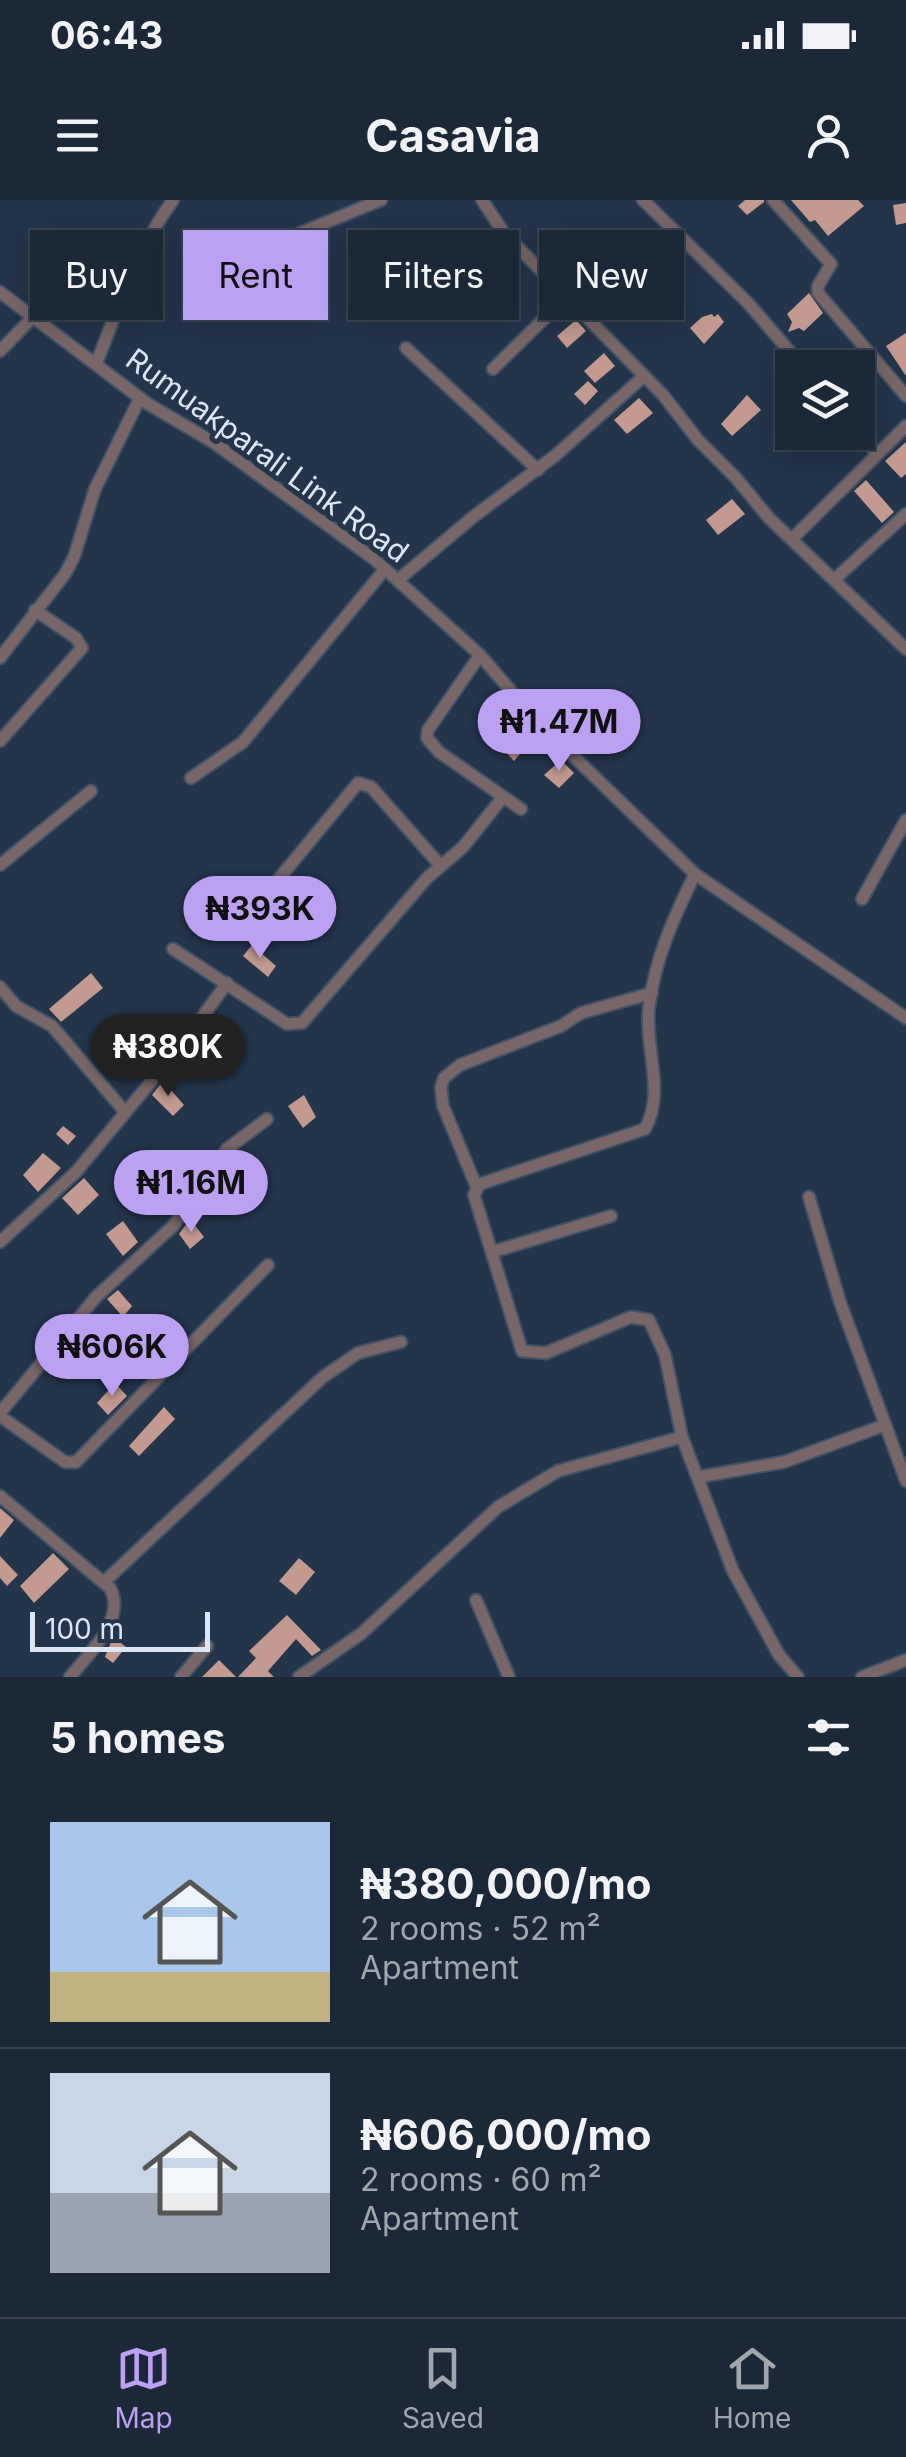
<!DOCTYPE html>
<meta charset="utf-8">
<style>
:root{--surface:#1a2838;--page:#233040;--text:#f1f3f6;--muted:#9fa6ae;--line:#384453;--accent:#bca0f2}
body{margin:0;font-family:Inter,sans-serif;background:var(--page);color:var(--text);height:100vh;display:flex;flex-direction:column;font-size:38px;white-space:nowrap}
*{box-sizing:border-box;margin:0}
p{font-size:32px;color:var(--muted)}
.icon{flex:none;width:55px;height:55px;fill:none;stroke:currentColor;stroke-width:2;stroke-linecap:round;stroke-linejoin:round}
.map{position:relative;height:1477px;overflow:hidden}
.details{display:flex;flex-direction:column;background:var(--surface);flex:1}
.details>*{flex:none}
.hud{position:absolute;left:30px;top:30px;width:848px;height:90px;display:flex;gap:20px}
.fabs{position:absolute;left:775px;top:150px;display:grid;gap:20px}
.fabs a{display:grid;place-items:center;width:100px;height:100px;border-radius:0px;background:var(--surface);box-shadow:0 5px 25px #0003,0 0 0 2px var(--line);font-size:50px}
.scale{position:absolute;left:30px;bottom:25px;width:180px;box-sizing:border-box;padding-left:10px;border:5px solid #dce7f6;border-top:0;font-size:28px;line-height:35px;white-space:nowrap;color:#dce7f6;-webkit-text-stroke:8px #23354b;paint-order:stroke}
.price{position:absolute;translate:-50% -85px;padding:0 22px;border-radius:35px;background:var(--accent);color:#111;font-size:32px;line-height:65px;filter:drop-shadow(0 2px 5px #0008)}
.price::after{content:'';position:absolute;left:50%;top:60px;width:30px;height:22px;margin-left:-15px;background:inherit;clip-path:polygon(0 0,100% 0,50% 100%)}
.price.current{background:#222;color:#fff}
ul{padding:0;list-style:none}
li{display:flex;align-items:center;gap:30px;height:250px;padding:0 50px}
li+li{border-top:2px solid var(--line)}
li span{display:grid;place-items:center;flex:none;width:280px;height:200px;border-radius:0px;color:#555}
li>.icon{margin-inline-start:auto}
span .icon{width:120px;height:120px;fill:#fffc;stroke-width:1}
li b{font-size:42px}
h2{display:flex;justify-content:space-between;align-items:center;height:120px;padding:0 50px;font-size:42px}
.chip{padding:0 35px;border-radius:0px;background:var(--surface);box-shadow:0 5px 25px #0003,0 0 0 2px var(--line);font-size:35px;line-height:90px}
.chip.current{background:var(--accent);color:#111}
.status{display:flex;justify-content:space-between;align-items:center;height:70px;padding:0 50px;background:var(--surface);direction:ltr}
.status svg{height:28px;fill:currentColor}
header{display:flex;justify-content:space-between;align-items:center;height:130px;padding:0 50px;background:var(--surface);font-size:45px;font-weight:700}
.tab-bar{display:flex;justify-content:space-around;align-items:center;height:140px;border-top:2px solid var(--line);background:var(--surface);font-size:28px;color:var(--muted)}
.tab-bar a{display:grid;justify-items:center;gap:5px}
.tab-bar .current{color:var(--accent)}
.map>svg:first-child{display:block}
</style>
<div class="status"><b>06:43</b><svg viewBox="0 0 49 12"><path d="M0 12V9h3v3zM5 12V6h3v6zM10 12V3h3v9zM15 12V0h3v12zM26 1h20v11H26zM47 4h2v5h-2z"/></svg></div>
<header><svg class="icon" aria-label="menu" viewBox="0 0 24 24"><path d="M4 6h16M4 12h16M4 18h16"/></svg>Casavia<svg class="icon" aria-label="person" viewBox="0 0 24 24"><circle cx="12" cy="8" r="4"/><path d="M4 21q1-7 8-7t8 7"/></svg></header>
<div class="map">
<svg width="906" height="1477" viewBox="0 0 906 1477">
<rect width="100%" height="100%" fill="#23354b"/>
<!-- building -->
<g fill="#c4998f">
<polygon points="745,0 764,0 764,2 747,15 738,6"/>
<polygon points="791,0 858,0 864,6 828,36 815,20 810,22"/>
<polygon points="906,3 906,23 896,25 893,5"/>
<polygon points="228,31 242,48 214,68 202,51"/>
<polygon points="564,39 571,47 555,64 546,56"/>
<polygon points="611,49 623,63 616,70 622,77 592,102 583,90 605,72 597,62"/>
<polygon points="473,61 500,74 489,90 478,91 468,86 463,78"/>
<polygon points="809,93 823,113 804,131 799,128 788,132 792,122 787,114"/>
<polygon points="712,114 714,117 718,114 724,122 704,144 690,128 702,117"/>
<polygon points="576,120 586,131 567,148 557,136"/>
<polygon points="906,133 906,176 886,146"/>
<polygon points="604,153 615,166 595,183 584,171"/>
<polygon points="588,181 598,191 585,205 574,194"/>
<polygon points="747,195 761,210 732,236 721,224"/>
<polygon points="639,198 653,213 627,234 614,220"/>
<polygon points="906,242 906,274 901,278 885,261"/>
<polygon points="866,280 894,312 882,323 854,291"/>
<polygon points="732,299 745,314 718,335 706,320"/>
<polygon points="522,525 535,536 514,561 503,549"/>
<polygon points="561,560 574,573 559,588 544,575"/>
<polygon points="252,745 276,766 268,777 243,756"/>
<polygon points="91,773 103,788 61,822 49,809"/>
<polygon points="163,881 184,905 173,916 152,895"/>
<polygon points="304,895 316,917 303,928 288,906"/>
<polygon points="63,926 76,936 68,945 56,934"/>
<polygon points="43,953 61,968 38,992 23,975"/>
<polygon points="84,978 99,995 78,1015 62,998"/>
<polygon points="190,1019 204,1037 190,1049 179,1034"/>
<polygon points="123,1021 138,1042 123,1056 106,1034"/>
<polygon points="118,1090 132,1106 123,1117 107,1099"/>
<polygon points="76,1136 105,1161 93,1177 64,1151"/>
<polygon points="115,1183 127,1196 108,1215 97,1203"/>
<polygon points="164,1207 175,1219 139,1256 129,1246"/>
<polygon points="0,1308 14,1320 0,1338"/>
<polygon points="53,1353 69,1369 34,1403 20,1386"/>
<polygon points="0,1356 18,1375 7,1386 0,1378"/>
<polygon points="299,1358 315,1372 296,1395 279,1381"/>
<polygon points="287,1415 321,1450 312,1456 296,1439 268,1471 274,1477 238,1477 256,1458 249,1451"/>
<polygon points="113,1437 126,1447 113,1463 105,1457"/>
<polygon points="219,1460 236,1477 202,1477"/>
</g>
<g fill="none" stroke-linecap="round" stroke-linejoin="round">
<!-- street casing -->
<g stroke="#415166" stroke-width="15">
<g id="street">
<polyline points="482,0 504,33 663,195 698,240 736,278 769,318 906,449"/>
<polyline points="643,0 748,103 804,168"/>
<polyline points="773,0 831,64 818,86 818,93 906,196"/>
<polyline points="300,33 381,0"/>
<polyline points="0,92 148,204 213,242 374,359 480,455 537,521 695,674 906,818"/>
<polyline points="406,148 538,270"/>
<polyline points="0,151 32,118"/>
<path d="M 96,164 C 118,109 138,48 173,0"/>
<polyline points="493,169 567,96"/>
<polyline points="858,231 877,254"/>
<polyline points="792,339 906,226"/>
<polyline points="835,379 906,314"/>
<polyline points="398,380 473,317 556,255 644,176"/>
<polyline points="480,455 428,530 427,538 439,552 521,609"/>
<polyline points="0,458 65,374 74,357 95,289 140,198"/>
<polyline points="0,541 82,448 76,438 35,410"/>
<polyline points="191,578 243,542 385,369"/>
<polyline points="0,665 91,591"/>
<path d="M 695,674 C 674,717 655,758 649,807 C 644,848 666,891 645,929 L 480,984 L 474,995 L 522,1151 L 546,1153 L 631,1117 L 649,1120 L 665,1155 L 682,1237 L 733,1371 L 779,1455 L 798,1477"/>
<polyline points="862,699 906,620"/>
<polyline points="239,727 358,583 371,587 440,665"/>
<polyline points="173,749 287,824 302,823 427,678 463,647 503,597"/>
<polyline points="0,787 16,806 52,826 125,912"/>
<polyline points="477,988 443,906 441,887 444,878 460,865 561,826 581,813 652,793"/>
<polyline points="809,997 840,1102 906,1281"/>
<polyline points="0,1042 76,972 184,842 227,783"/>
<polyline points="492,1052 611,1016"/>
<polyline points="0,1213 96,1097 173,1026 227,949 267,919"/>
<polyline points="0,1216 65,1262 76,1262 268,1065"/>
<polyline points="698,1277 784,1262 885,1225"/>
<path d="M 0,1296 L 110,1388 C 127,1419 89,1453 70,1477"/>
<polyline points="104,1382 323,1177 358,1153 401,1142"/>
<polyline points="476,1400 509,1477"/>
<polyline points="181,1477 207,1446"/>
<polyline points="299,1477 362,1433 498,1307 558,1271 682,1237"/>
<polyline points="862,1477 906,1460"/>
</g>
</g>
<!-- street -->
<use href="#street" stroke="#786668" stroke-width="11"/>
</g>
<g text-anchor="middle" stroke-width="10" stroke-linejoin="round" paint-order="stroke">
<!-- street labels -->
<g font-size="30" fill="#dce7f6" stroke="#23354b">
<text transform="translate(267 256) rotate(36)" y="10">Rumuakparali Link Road</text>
</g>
</g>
</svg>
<div class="fabs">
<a><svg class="icon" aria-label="layers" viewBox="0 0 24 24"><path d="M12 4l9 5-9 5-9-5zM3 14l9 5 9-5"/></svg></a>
</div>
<div class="scale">100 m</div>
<b class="price" style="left:559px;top:574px">₦1.47M</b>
<b class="price" style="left:260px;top:761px">₦393K</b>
<b class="price current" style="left:168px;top:899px">₦380K</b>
<b class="price" style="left:191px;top:1035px">₦1.16M</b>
<b class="price" style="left:112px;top:1199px">₦606K</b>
<div class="hud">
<a class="chip">Buy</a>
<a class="chip current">Rent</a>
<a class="chip">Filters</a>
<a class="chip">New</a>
</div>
</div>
<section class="details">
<h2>5 homes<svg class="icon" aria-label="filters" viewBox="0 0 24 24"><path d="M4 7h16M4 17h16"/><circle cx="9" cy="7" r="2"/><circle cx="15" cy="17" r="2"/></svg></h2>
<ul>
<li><span style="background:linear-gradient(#a9c7e8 75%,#c2b280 0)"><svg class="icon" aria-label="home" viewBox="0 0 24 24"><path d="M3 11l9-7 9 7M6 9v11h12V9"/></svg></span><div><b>₦380,000/mo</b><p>2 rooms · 52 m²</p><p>Apartment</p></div></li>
<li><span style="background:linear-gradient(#c9d6e8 60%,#9aa5b1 0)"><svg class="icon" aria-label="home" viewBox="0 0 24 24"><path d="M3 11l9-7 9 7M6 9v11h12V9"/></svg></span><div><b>₦606,000/mo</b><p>2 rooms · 60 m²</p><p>Apartment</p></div></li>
</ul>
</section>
<nav class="tab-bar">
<a class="current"><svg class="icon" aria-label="map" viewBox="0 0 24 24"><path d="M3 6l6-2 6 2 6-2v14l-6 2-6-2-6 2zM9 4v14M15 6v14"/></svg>Map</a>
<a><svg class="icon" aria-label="saved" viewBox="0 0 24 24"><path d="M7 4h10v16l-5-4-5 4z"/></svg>Saved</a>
<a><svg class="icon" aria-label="home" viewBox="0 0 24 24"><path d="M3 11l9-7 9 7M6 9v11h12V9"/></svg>Home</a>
</nav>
